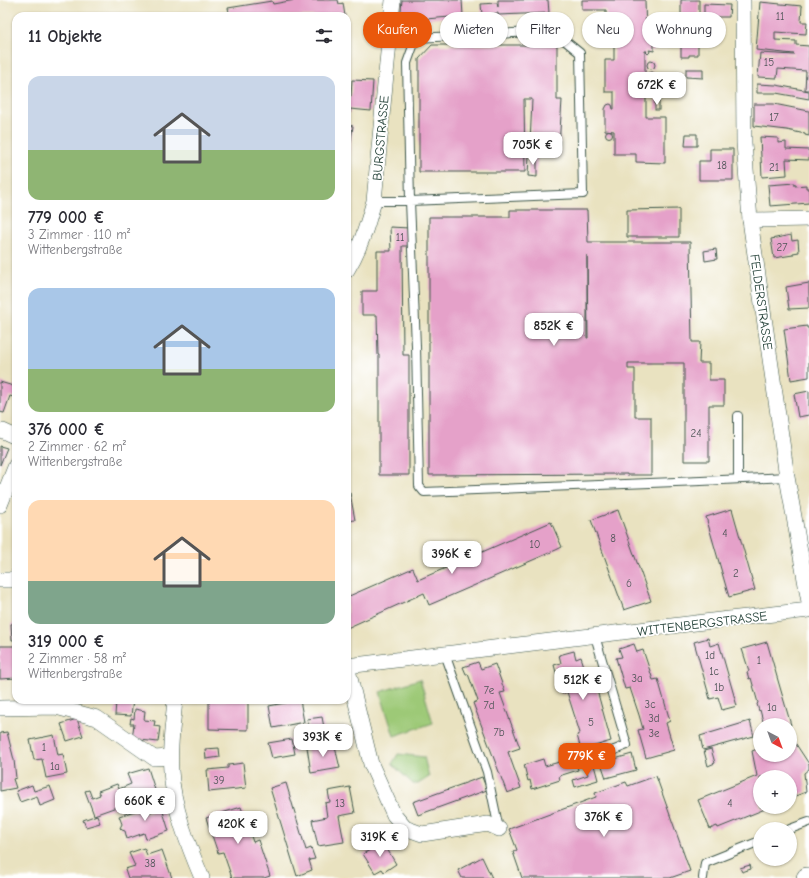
<!DOCTYPE html>
<html lang="de">
<meta charset="utf-8">
<style>
:root{--surface:#fff;--page:#f2f2f3;--text:#2b2b33;--muted:#7c7c81;--accent:#ea580c}
body{margin:0;font-family:"Comic Neue",sans-serif;background:var(--page);color:var(--text);height:100vh;display:flex;flex-direction:column;font-size:15px;white-space:nowrap}
*{box-sizing:border-box;margin:0}
p{font-size:13px;color:var(--muted)}
.icon{flex:none;width:22px;height:22px;fill:none;stroke:currentColor;stroke-width:2;stroke-linecap:round;stroke-linejoin:round}
.map{position:relative;flex:1;overflow:hidden}
.drawer{position:absolute;left:12px;top:12px;width:339px;height:692px;display:flex;flex-direction:column;background:var(--surface);border-radius:12px;box-shadow:0 1px 3px #0004}
.drawer>*{flex:none}
.hud{position:absolute;left:363px;top:12px;width:380px;height:36px;display:flex;gap:8px}
.needle{width:26px;rotate:139deg}
.controls{position:absolute;left:753px;top:718px;display:grid;gap:8px}
.controls a{display:grid;place-items:center;width:44px;height:44px;border-radius:50%;background:var(--surface);box-shadow:0 1px 3px #0004;font-size:20px}
.price{position:absolute;translate:-50% -34px;padding:0 9px;border-radius:8px;background:#fff;color:#222;font-size:13px;line-height:26px;filter:drop-shadow(0 1px 2px #0008)}
.price::after{content:'';position:absolute;left:50%;top:24px;width:12px;height:9px;margin-left:-6px;background:inherit;clip-path:polygon(0 0,100% 0,50% 100%)}
.price.on{background:var(--accent);color:#fff}
ul{padding:0;list-style:none}
li{display:grid;align-content:center;gap:8px;height:212px;padding:0 16px}
li span{display:grid;place-items:center;height:124px;border-radius:12px;color:#555}
li>.icon{margin-inline-start:auto}
span .icon{width:72px;height:72px;fill:#fffc;stroke-width:1}
li b{font-size:17px}
h2{display:flex;justify-content:space-between;align-items:center;height:48px;padding:0 16px;font-size:17px}
.tag{padding:0 14px;border-radius:18px;background:var(--surface);box-shadow:0 1px 3px #0004;font-size:14px;line-height:36px}
.tag.on{background:var(--accent);color:#fff}
.map>svg:first-child{display:block}
</style>
<div class="map">
<svg width="809" height="878" viewBox="0 0 809 878">
<rect width="100%" height="100%" fill="#fff"/>
<filter id="ink" filterUnits="userSpaceOnUse"><feTurbulence type="fractalNoise" baseFrequency=".025" numOctaves="2"/><feDisplacementMap in="SourceGraphic" scale="8" xChannelSelector="R" yChannelSelector="G"/><feConvolveMatrix kernelMatrix="1 2 1 2 8 2 1 2 1" color-interpolation-filters="sRGB"/></filter>
<filter id="wash" filterUnits="userSpaceOnUse"><feTurbulence type="fractalNoise" baseFrequency=".012" numOctaves="4" result="noise"/><feDisplacementMap in="SourceGraphic" scale="16" xChannelSelector="R" yChannelSelector="G"/><feGaussianBlur stdDeviation="0.9" result="paint"/><feColorMatrix in="noise" values="0 0 0 0 0 0 0 0 0 0 0 0 0 0 0 0 0 1.4 0 .05"/><feComposite in="paint" operator="in"/></filter>
<g filter="url(#wash)">
<rect width="100%" height="100%" fill="#e9e2c0"/>
<!-- green -->
<g fill="#9dc977" stroke="#5e8356">
<polygon points="420,679 433,723 394,736 380,692"/>
<polygon points="398,754 424,757 429,777 418,784 413,784 392,764"/>
</g>
<g id="blocks">
<!-- building -->
<g fill="#e5a1c9" fill-rule="evenodd">
<polygon points="295,0 338,0 339,4 343,3 345,16 230,16 228,8 272,1 273,4"/>
<polygon points="402,0 462,0 463,16 400,21"/>
<polygon points="498,0 548,0 549,13 498,15 498,13 482,15 481,4 497,3 498,7"/>
<polygon points="582,0 645,0 646,38 654,38 654,51 649,50 650,52 648,54 646,52 647,51 645,51 645,82 659,82 659,96 646,96 646,117 665,117 665,163 636,162 636,154 614,154 614,131 605,130 605,109 607,105 610,104 612,105 613,109 614,109 614,92 605,92 605,60 614,60 614,45 606,46 606,10 582,10"/>
<polygon points="681,0 699,0 699,15 704,15 704,4 730,5 729,17 711,17 711,25 698,24 698,55 689,55 689,57 681,57"/>
<polygon points="760,2 802,6 801,22 807,22 806,34 775,32 775,40 796,41 796,45 809,46 809,90 805,90 806,71 778,69 777,78 758,77 760,53 794,55 794,54 756,50"/>
<polygon points="432,45 557,45 557,100 562,100 559,146 530,144 532,99 524,99 525,172 419,172 419,59"/>
<circle cx="651" cy="65" r="4"/>
<polygon points="686,69 703,69 703,78 686,77"/>
<circle cx="651" cy="76" r="4"/>
<polygon points="352,80 373,81 371,111 350,109 350,113 347,113 347,96 351,96"/>
<polygon points="757,84 776,85 809,91 809,99 776,93 757,93"/>
<rect x="655" y="101" width="4" height="9"/>
<polygon points="754,104 774,104 809,111 809,136 805,135 805,134 787,130 754,126"/>
<polygon points="347,125 353,126 348,159 347,159"/>
<circle cx="609" cy="134" r="3.5"/>
<polygon points="686,134 697,134 697,146 685,146"/>
<polygon points="760,137 778,138 778,143 786,142 786,149 809,150 809,160 786,159 787,175 762,177"/>
<polygon points="710,149 733,149 733,180 699,180 699,161 710,161"/>
<polygon points="529,155 537,156 537,177 528,176"/>
<polygon points="795,183 795,186 806,185 806,188 809,188 809,203 770,206 768,185"/>
<polygon points="679,209 679,237 627,237 627,210"/>
<path d="M 510,210 L 587,210 L 588,242 L 690,242 L 692,342 L 700,342 L 699,363 L 709,363 L 709,380 L 724,380 L 724,405 L 709,405 L 709,461 L 684,461 L 684,363 L 628,363 L 628,369 L 635,369 L 635,417 L 651,417 L 651,475 L 627,475 L 627,474 L 429,475 L 429,217 L 510,217 ZM 587,255 L 588,338 L 587,338 Z"/>
<polygon points="390,227 409,228 409,246 402,246 403,355 409,355 409,475 379,475 379,355 378,355 377,315 362,315 362,291 377,291 377,251 391,251"/>
<polygon points="791,235 792,241 798,240 799,252 793,253 793,255 774,258 771,239"/>
<polygon points="716,249 717,259 705,261 704,251"/>
<polygon points="809,283 809,308 789,309 786,287"/>
<polygon points="807,326 807,328 809,328 809,377 791,380 784,329"/>
<polygon points="16,381 16,398 10,396 4,413 0,412 0,382 10,385 14,387"/>
<polygon points="809,391 809,415 798,417 794,394"/>
<polygon points="0,446 7,448 0,465"/>
<polygon points="350,493 355,520 347,521 347,494"/>
<polygon points="732,509 755,590 729,597 706,517"/>
<polygon points="618,510 651,601 624,610 591,520"/>
<polygon points="551,522 562,547 556,550 436,602 429,605 424,593 347,628 347,597 413,568 418,580"/>
<polygon points="15,623 16,640 12,640 11,624"/>
<polygon points="708,638 710,646 719,643 737,706 722,710 718,697 710,699 694,642"/>
<polygon points="767,642 779,684 791,725 764,725 760,710 759,711 757,704 758,703 751,678 749,679 747,672 749,671 742,649"/>
<polygon points="634,644 637,652 643,650 653,680 658,679 670,721 666,723 674,750 646,758 638,730 643,729 639,715 630,688 625,689 616,658 622,657 619,649"/>
<polygon points="0,646 16,646 16,678 0,679"/>
<polygon points="574,651 576,659 581,657 590,685 595,683 611,741 581,750 577,735 580,733 567,692 562,694 554,665 561,663 559,655"/>
<polygon points="478,662 481,669 495,664 505,692 500,693 520,748 508,752 521,788 507,793 473,703 478,701 468,674 466,674 463,667"/>
<polygon points="133,700 131,716 115,715 116,702"/>
<polygon points="209,700 248,700 248,730 209,729"/>
<polygon points="300,700 304,722 273,728 269,706"/>
<polygon points="135,709 145,711 144,720 155,721 154,726 160,727 158,742 132,739 134,724 130,724 131,718 134,719"/>
<polygon points="322,717 325,733 305,736 304,728 309,727 307,719"/>
<polygon points="77,719 83,736 67,741 61,724"/>
<polygon points="750,721 754,736 703,750 700,736"/>
<polygon points="7,732 14,760 16,778 13,779 16,788 0,791 0,733"/>
<polygon points="54,735 58,755 63,754 67,774 46,778 42,759 34,760 30,740"/>
<polygon points="790,735 809,764 809,769 804,773 806,792 790,798 790,777 760,777 760,807 770,807 718,828 717,826 710,829 698,800 757,776 752,751 760,748 760,755 790,755"/>
<polygon points="292,739 295,754 272,758 268,743"/>
<polygon points="334,743 340,768 311,773 307,747"/>
<polygon points="219,748 220,757 206,759 205,749"/>
<polygon points="711,749 715,763 708,766 704,751"/>
<polygon points="573,750 578,770 559,776 560,780 532,789 530,780 528,781 524,765 543,759 545,766 563,761 561,754"/>
<polygon points="632,754 636,770 606,778 601,763"/>
<polygon points="243,763 246,788 209,792 207,770 228,768 228,765"/>
<polygon points="594,765 598,780 575,787 573,780 588,775 586,767"/>
<polygon points="148,768 156,793 94,815 85,791 89,790 92,798 100,795 98,791 117,784 119,789 131,784 127,774"/>
<polygon points="656,776 690,871 670,878 522,878 513,852 517,850 509,829 596,797 595,793 626,782 628,786"/>
<polygon points="482,777 487,790 418,815 413,802"/>
<polygon points="286,783 306,850 311,848 315,859 309,860 312,870 297,876 270,788"/>
<polygon points="32,785 34,791 50,786 55,800 40,806 37,796 20,802 16,791"/>
<polygon points="350,787 355,813 339,816 344,842 318,846 312,820 327,817 325,803 330,802 328,791"/>
<polygon points="160,802 169,831 146,839 144,833 127,839 125,831 122,830 120,828 122,824 119,816 144,808 146,813 152,811 150,805"/>
<polygon points="241,807 253,842 258,840 270,876 264,878 232,878 223,852 218,853 206,818"/>
<polygon points="97,815 100,823 86,827 83,820"/>
<polygon points="383,842 396,864 384,872 382,869 375,873 363,854"/>
<polygon points="144,848 147,855 162,850 172,878 128,878 125,869 135,866 129,853"/>
<polygon points="482,857 492,878 462,878 458,870"/>
<polygon points="773,859 784,859 784,861 774,863"/>
<polygon points="750,865 751,869 742,872 740,868"/>
</g>
</g>
</g>
<g filter="url(#ink)">
<use href="#blocks" fill-opacity="0" stroke="#3d5649" stroke-width="1"/>
<g fill="none" stroke-linecap="round" stroke-linejoin="round">
<!-- lane casing -->
<g stroke="#3d5649" stroke-width="10">
<g id="lane">
<polyline points="374,201 410,201 583,194 580,53 553,31 416,38 407,63 410,201 416,346 419,486 424,492 701,481 787,477"/>
<polyline points="738,479 738,416"/>
<polyline points="445,654 487,772 499,829"/>
<polyline points="592,759 627,745 595,636"/>
<polyline points="790,829 809,822"/>
<polyline points="703,878 705,863 760,841"/>
</g>
</g>
<!-- street casing -->
<g stroke="#3d5649" stroke-width="16">
<g id="street">
<polyline points="743,0 744,143 750,220 787,477 809,602"/>
<polyline points="750,220 809,219"/>
<path d="M 347,270 C 360,249 367,226 374,201 L 393,0"/>
<polyline points="3,431 16,437"/>
<polyline points="0,505 16,465"/>
<polyline points="0,580 11,580 16,577"/>
<polyline points="347,666 720,620 809,610"/>
<polyline points="347,666 371,764 394,815 405,828 422,834 488,824 499,829"/>
<path d="M 175,700 C 173,723 169,748 171,771 C 173,807 188,845 202,878"/>
<polyline points="0,708 56,707 97,718 154,758 170,757"/>
</g>
</g>
<!-- secondary casing -->
<g stroke="#3d5649" stroke-width="22">
<polyline id="secondary" points="807,878 809,878"/>
</g>
<!-- lane -->
<use href="#lane" stroke="#fff" stroke-width="8"/>
<!-- street -->
<use href="#street" stroke="#fff" stroke-width="15"/>
<!-- secondary -->
<use href="#secondary" stroke="#fff" stroke-width="21"/>
</g>
</g>
<g text-anchor="middle" stroke-width="3.5" stroke-linejoin="round" paint-order="stroke">
<!-- number labels -->
<g font-size="11" fill="#505659">
<text x="780" y="20">11</text>
<text x="769" y="66">15</text>
<text x="774" y="121">17</text>
<text x="722" y="169">18</text>
<text x="774" y="171">21</text>
<text x="400" y="241">11</text>
<text x="782" y="251">27</text>
<text x="696" y="437">24</text>
<text x="725" y="537">4</text>
<text x="613" y="542">8</text>
<text x="535" y="548">10</text>
<text x="736" y="577">2</text>
<text x="629" y="587">6</text>
<text x="710" y="659">1d</text>
<text x="759" y="664">1</text>
<text x="714" y="675">1c</text>
<text x="637" y="682">3a</text>
<text x="719" y="691">1b</text>
<text x="489" y="694">7e</text>
<text x="650" y="708">3c</text>
<text x="489" y="709">7d</text>
<text x="772" y="711">1a</text>
<text x="654" y="722">3d</text>
<text x="591" y="726">5</text>
<text x="499" y="736">7b</text>
<text x="654" y="737">3e</text>
<text x="44" y="751">1</text>
<text x="55" y="770">1a</text>
<text x="219" y="784">39</text>
<text x="340" y="807">13</text>
<text x="730" y="807">4</text>
<text x="150" y="867">38</text>
</g>
<!-- street labels -->
<g font-size="13" fill="#1f3d34" stroke="#fff">
<text transform="translate(380 138) rotate(-85)" y="5">BURGSTRASSE</text>
<text transform="translate(762 302) rotate(82)" y="5">FELDERSTRASSE</text>
<text transform="translate(702 623) rotate(-7)" y="5">WITTENBERGSTRASSE</text>
</g>
</g>
</svg>
<div class="controls">
<a><svg class="needle" viewBox="-14 -14 28 28"><path d="M0-13l5 13h-10z" fill="#e53935"/><path d="M0 13l5-13h-10z" fill="#7c7c81"/></svg></a>
<a>+</a>
<a>−</a>
</div>
<b class="price" style="left:657px;top:106px">672K €</b>
<b class="price" style="left:533px;top:166px">705K €</b>
<b class="price" style="left:554px;top:347px">852K €</b>
<b class="price" style="left:452px;top:575px">396K €</b>
<b class="price" style="left:583px;top:701px">512K €</b>
<b class="price" style="left:323px;top:758px">393K €</b>
<b class="price on" style="left:587px;top:777px">779K €</b>
<b class="price" style="left:145px;top:822px">660K €</b>
<b class="price" style="left:604px;top:838px">376K €</b>
<b class="price" style="left:238px;top:845px">420K €</b>
<b class="price" style="left:380px;top:858px">319K €</b>
<div class="hud">
<a class="tag on">Kaufen</a>
<a class="tag">Mieten</a>
<a class="tag">Filter</a>
<a class="tag">Neu</a>
<a class="tag">Wohnung</a>
</div>
<section class="drawer">
<h2>11 Objekte<svg class="icon" aria-label="filters" viewBox="0 0 24 24"><path d="M4 7h16M4 17h16"/><circle cx="9" cy="7" r="2"/><circle cx="15" cy="17" r="2"/></svg></h2>
<ul>
<li><span style="background:linear-gradient(#c9d6e8 60%,#8fb573 0)"><svg class="icon" aria-label="home" viewBox="0 0 24 24"><path d="M3 11l9-7 9 7M6 9v11h12V9"/></svg></span><div><b>779 000 €</b><p>3 Zimmer · 110 m²</p><p>Wittenbergstraße</p></div></li>
<li><span style="background:linear-gradient(#a9c7e8 65%,#8fb573 0)"><svg class="icon" aria-label="home" viewBox="0 0 24 24"><path d="M3 11l9-7 9 7M6 9v11h12V9"/></svg></span><div><b>376 000 €</b><p>2 Zimmer · 62 m²</p><p>Wittenbergstraße</p></div></li>
<li><span style="background:linear-gradient(#ffd9b3 65%,#7fa58c 0)"><svg class="icon" aria-label="home" viewBox="0 0 24 24"><path d="M3 11l9-7 9 7M6 9v11h12V9"/></svg></span><div><b>319 000 €</b><p>2 Zimmer · 58 m²</p><p>Wittenbergstraße</p></div></li>
</ul>
</section>
</div>
